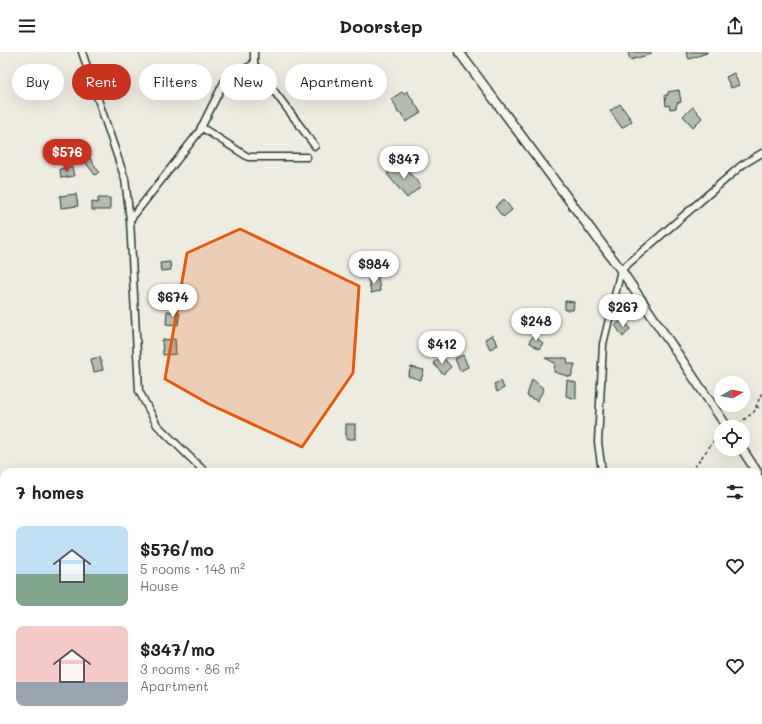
<!DOCTYPE html>
<meta charset="utf-8">
<style>
:root{--surface:#fff;--page:#f6f6f6;--text:#202124;--muted:#757577;--accent:#c8321e}
body{margin:0;font-family:Mali,sans-serif;background:var(--page);color:var(--text);height:100vh;display:flex;flex-direction:column;font-size:15px;white-space:nowrap}
*{box-sizing:border-box;margin:0}
p{font-size:13px;color:var(--muted)}
.icon{flex:none;width:22px;height:22px;fill:none;stroke:currentColor;stroke-width:2;stroke-linecap:round;stroke-linejoin:round}
.map{position:relative;flex:1;overflow:hidden}
.sheet{position:absolute;left:0px;top:416px;width:762px;height:256px;display:flex;flex-direction:column;background:var(--surface);border-radius:12px 12px 0 0;box-shadow:0 4px 16px #0002}
.sheet>*{flex:none}
.banner{position:absolute;left:12px;top:12px;width:400px;height:36px;display:flex;gap:8px}
.needle{width:26px;rotate:81deg}
.fabs{position:absolute;left:714px;top:324px;display:grid;gap:8px}
.fabs a{display:grid;place-items:center;width:36px;height:36px;border-radius:50%;background:var(--surface);box-shadow:0 4px 16px #0002;font-size:20px}
.price{position:absolute;translate:-50% -34px;padding:0 9px;border-radius:14px;background:#fff;color:#222;font-size:13px;line-height:26px;filter:drop-shadow(0 1px 2px #0008)}
.price::after{content:'';position:absolute;left:50%;top:24px;width:12px;height:9px;margin-left:-6px;background:inherit;clip-path:polygon(0 0,100% 0,50% 100%)}
.price.current{background:var(--accent);color:#fff}
ul{padding:0;list-style:none}
li{display:flex;align-items:center;gap:12px;height:100px;padding:0 16px}
li span{display:grid;place-items:center;flex:none;width:112px;height:80px;border-radius:8px;color:#555}
li>.icon{margin-inline-start:auto}
span .icon{width:48px;height:48px;fill:#fffc;stroke-width:1}
li b{font-size:17px}
h2{display:flex;justify-content:space-between;align-items:center;height:48px;padding:0 16px;font-size:17px}
.chip{padding:0 14px;border-radius:18px;background:var(--surface);box-shadow:0 4px 16px #0002;font-size:14px;line-height:36px}
.chip.current{background:var(--accent);color:#fff}
header{display:flex;justify-content:space-between;align-items:center;height:52px;padding:0 16px;background:var(--surface);font-size:18px;font-weight:700}
.map>svg:first-child{display:block}
</style>
<header><svg class="icon" aria-label="menu" viewBox="0 0 24 24"><path d="M4 6h16M4 12h16M4 18h16"/></svg>Doorstep<svg class="icon" aria-label="share" viewBox="0 0 24 24"><path d="M12 15V3M7 8l5-5 5 5M5 13v7h14v-7"/></svg></header>
<div class="map">
<svg width="762" height="672" viewBox="0 0 762 672">
<rect width="100%" height="100%" fill="#eeece1"/>
<filter id="ink" filterUnits="userSpaceOnUse"><feTurbulence type="fractalNoise" baseFrequency=".025" numOctaves="2"/><feDisplacementMap in="SourceGraphic" scale="8" xChannelSelector="R" yChannelSelector="G"/><feConvolveMatrix kernelMatrix="1 2 1 2 8 2 1 2 1" color-interpolation-filters="sRGB"/></filter>
<g filter="url(#ink)">
<!-- building -->
<g fill="#b5bbb0" stroke="#1f3d34">
<polygon points="628,0 651,0 651,2 630,8"/>
<polygon points="686,0 707,0 707,1 689,7"/>
<polygon points="734,21 739,33 731,36 726,25"/>
<polygon points="679,38 681,50 677,51 676,56 670,57 669,53 666,54 665,43 668,43 668,40"/>
<polygon points="407,39 421,61 406,70 401,61 398,61 396,56 396,54 391,47 402,40 404,42"/>
<polygon points="620,52 632,69 622,76 610,59"/>
<polygon points="693,55 702,66 693,75 683,64"/>
<polygon points="88,103 99,120 95,123 83,107"/>
<polygon points="400,110 421,134 407,146 387,122"/>
<polygon points="72,115 74,124 61,126 60,117"/>
<polygon points="76,142 78,154 61,156 60,144"/>
<polygon points="98,146 110,146 110,158 92,158 92,150 98,151"/>
<polygon points="504,147 512,158 503,165 495,155"/>
<polygon points="170,210 171,218 161,219 160,211"/>
<polygon points="378,225 380,239 371,241 368,226"/>
<polygon points="565,249 574,250 573,258 565,258"/>
<polygon points="167,259 180,261 178,273 166,272"/>
<polygon points="624,267 630,277 623,285 615,273"/>
<polygon points="492,283 498,293 490,297 485,287"/>
<polygon points="533,284 543,291 539,297 529,290"/>
<polygon points="175,287 176,302 163,303 162,288"/>
<polygon points="463,303 468,315 460,319 455,307"/>
<polygon points="442,304 451,315 443,322 433,311"/>
<polygon points="100,305 103,318 94,320 91,307"/>
<polygon points="545,306 567,306 568,312 575,312 571,325 554,320 555,311"/>
<polygon points="411,315 424,318 421,328 408,324"/>
<polygon points="532,327 544,337 537,349 527,344"/>
<polygon points="567,328 576,331 576,347 566,344"/>
<polygon points="501,329 504,336 497,340 494,332"/>
<rect x="346" y="372" width="9" height="15"/>
</g>
<g fill="none" stroke-linecap="round" stroke-linejoin="round">
<!-- minor casing -->
<g stroke="#1f3d34" stroke-width="9">
<g id="minor">
<polyline points="82,0 125,127 130,168 139,339 157,373 205,420"/>
<polyline points="254,0 254,12 315,94"/>
<polyline points="201,75 248,105 307,105"/>
<polyline points="130,168 199,80 225,28 254,12"/>
<polyline points="602,420 598,390 603,292 621,218 742,113 762,101"/>
<polyline points="263,672 264,668"/>
<polyline points="602,672 602,668"/>
</g>
</g>
<!-- tertiary casing -->
<g stroke="#1f3d34" stroke-width="11">
<g id="tertiary">
<polyline points="459,0 621,218 727,375"/>
<polyline points="742,397 757,420"/>
</g>
</g>
<!-- path -->
<g stroke="#1f3d34" stroke-width="1.5" stroke-dasharray="3 3" stroke-linecap="butt">
<polyline points="756,355 762,356"/>
<polyline points="734,375 754,360 762,340"/>
<polyline points="691,420 715,387 721,384"/>
</g>
<!-- minor -->
<use href="#minor" stroke="#f7f3e8" stroke-width="6"/>
<!-- tertiary -->
<use href="#tertiary" stroke="#f7f3e8" stroke-width="8"/>
</g>
</g>
<!-- marked area -->
<path fill="#e8590c" fill-opacity="0.2" stroke="#e8590c" stroke-width="3" stroke-linejoin="round" d="M 240,177 L 359,234 L 353,321 L 302,395 L 209,352 L 165,327 L 187,201 Z"/>
</svg>
<div class="fabs">
<a><svg class="needle" viewBox="-14 -14 28 28"><path d="M0-13l5 13h-10z" fill="#e53935"/><path d="M0 13l5-13h-10z" fill="#757577"/></svg></a>
<a><svg class="icon" aria-label="locate" viewBox="0 0 24 24"><circle cx="12" cy="12" r="6"/><path d="M12 2v4M12 18v4M2 12h4M18 12h4"/></svg></a>
</div>
<b class="price current" style="left:67px;top:121px">$576</b>
<b class="price" style="left:404px;top:128px">$347</b>
<b class="price" style="left:374px;top:233px">$984</b>
<b class="price" style="left:173px;top:266px">$674</b>
<b class="price" style="left:623px;top:276px">$267</b>
<b class="price" style="left:536px;top:290px">$248</b>
<b class="price" style="left:442px;top:313px">$412</b>
<div class="banner">
<a class="chip">Buy</a>
<a class="chip current">Rent</a>
<a class="chip">Filters</a>
<a class="chip">New</a>
<a class="chip">Apartment</a>
</div>
<section class="sheet">
<h2>7 homes<svg class="icon" aria-label="filters" viewBox="0 0 24 24"><path d="M4 7h16M4 17h16"/><circle cx="9" cy="7" r="2"/><circle cx="15" cy="17" r="2"/></svg></h2>
<ul>
<li><span style="background:linear-gradient(#bfe0f5 60%,#7fa58c 0)"><svg class="icon" aria-label="home" viewBox="0 0 24 24"><path d="M3 11l9-7 9 7M6 9v11h12V9"/></svg></span><div><b>$576/mo</b><p>5 rooms · 148 m²</p><p>House</p></div><svg class="icon" aria-label="heart" viewBox="0 0 24 24"><path d="M12 20l-8-8c-3-5 5-10 8-4 3-6 11-1 8 4z"/></svg></li>
<li><span style="background:linear-gradient(#f6c9c9 70%,#9aa5b1 0)"><svg class="icon" aria-label="home" viewBox="0 0 24 24"><path d="M3 11l9-7 9 7M6 9v11h12V9"/></svg></span><div><b>$347/mo</b><p>3 rooms · 86 m²</p><p>Apartment</p></div><svg class="icon" aria-label="heart" viewBox="0 0 24 24"><path d="M12 20l-8-8c-3-5 5-10 8-4 3-6 11-1 8 4z"/></svg></li>
</ul>
</section>
</div>
